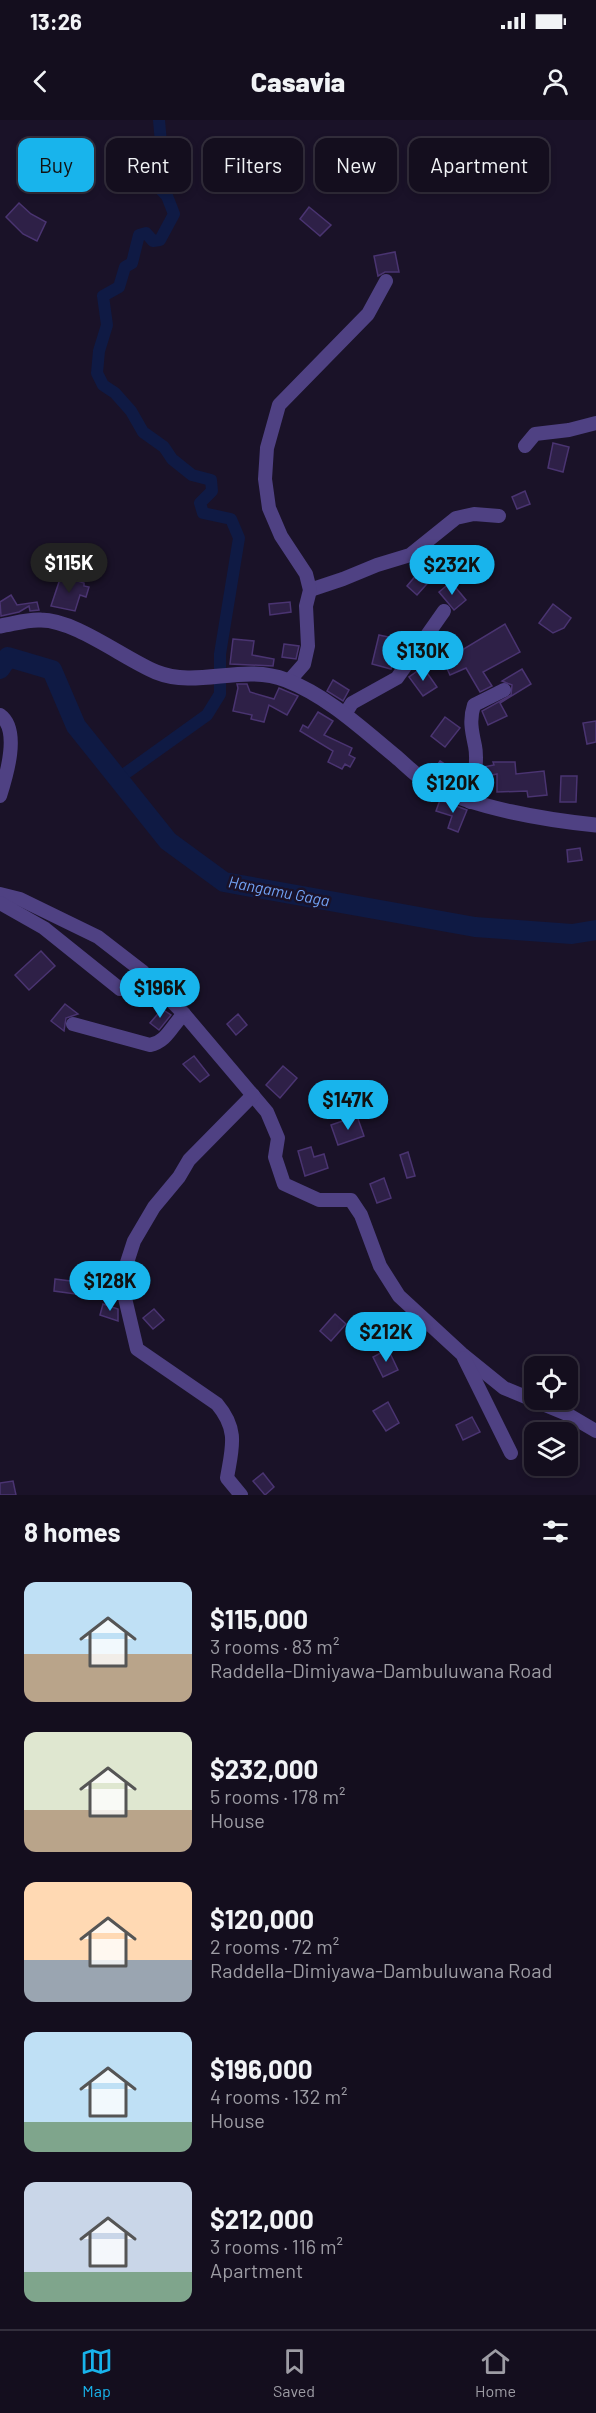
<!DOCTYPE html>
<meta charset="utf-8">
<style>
:root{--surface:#140e1e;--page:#211c2b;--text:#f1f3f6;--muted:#9d9ca4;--line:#332e3c;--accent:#18b4ec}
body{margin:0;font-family:Barlow,sans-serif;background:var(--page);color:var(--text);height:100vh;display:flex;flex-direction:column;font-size:22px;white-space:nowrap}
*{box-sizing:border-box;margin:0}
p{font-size:20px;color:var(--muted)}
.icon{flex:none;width:33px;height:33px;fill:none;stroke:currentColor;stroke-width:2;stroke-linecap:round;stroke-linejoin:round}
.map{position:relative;height:1375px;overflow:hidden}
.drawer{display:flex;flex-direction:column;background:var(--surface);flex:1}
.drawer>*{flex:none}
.hud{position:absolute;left:18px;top:18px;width:561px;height:54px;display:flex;gap:12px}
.fabs{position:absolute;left:524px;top:1236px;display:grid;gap:12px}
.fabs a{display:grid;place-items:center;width:54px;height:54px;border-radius:12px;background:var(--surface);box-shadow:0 3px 9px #0003,0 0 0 2px var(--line);font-size:30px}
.price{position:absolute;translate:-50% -51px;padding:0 14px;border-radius:21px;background:var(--accent);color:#111;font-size:20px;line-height:39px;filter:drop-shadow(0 2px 3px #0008)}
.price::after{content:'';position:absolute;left:50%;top:36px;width:18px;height:14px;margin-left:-9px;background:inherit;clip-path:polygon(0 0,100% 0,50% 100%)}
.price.active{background:#222;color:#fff}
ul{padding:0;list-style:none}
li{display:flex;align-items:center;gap:18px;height:150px;padding:0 24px}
li span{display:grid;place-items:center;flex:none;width:168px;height:120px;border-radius:12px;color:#555}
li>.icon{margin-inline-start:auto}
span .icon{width:72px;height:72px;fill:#fffc;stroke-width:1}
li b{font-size:26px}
h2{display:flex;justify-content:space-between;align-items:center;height:72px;padding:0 24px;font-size:26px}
.chip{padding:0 21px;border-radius:12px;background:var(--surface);box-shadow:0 3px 9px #0003,0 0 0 2px var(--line);font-size:21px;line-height:54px}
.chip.active{background:var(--accent);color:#111}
.status{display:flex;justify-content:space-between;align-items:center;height:42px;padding:0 30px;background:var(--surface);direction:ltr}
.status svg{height:16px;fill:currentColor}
header{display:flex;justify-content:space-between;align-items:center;height:78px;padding:0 24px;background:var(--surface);font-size:27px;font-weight:800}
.tabs{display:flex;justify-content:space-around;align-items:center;height:84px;border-top:2px solid var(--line);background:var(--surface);font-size:16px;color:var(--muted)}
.tabs a{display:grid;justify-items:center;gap:3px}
.tabs .active{color:var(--accent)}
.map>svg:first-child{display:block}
</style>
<div class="status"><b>13:26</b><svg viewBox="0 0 49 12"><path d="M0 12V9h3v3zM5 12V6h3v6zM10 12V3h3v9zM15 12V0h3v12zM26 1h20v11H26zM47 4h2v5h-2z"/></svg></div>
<header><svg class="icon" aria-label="back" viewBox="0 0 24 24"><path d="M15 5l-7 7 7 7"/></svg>Casavia<svg class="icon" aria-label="person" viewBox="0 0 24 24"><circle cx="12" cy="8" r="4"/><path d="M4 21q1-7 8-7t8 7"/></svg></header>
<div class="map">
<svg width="596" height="1375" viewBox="0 0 596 1375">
<rect width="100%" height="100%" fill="#1a1228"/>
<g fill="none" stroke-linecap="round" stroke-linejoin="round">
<!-- canal -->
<polyline stroke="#0f1a44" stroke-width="12" points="119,658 207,595 220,574 220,534 239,418 231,399 203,393 200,383 212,371 211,360 192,355 172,339 164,327 143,312 131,291 115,273 103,265 97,253 99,231 107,205 103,176 119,167 125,147 132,143 139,115 146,113 153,121 160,120 174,94 167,76 149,57 150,33 161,23 159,0"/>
<!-- river -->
<polyline stroke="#0f1a44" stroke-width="20" points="0,549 8,537 52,550 76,606 168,721 224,762 475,807 572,814 596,810"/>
</g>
<!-- building -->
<g fill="#2e2047" stroke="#4a3471" stroke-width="1.5">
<polygon points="19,83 31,94 46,102 37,121 23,114 6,97"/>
<polygon points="309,87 331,105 320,116 300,99"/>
<polygon points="395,132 399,152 385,152 378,156 374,136"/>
<polygon points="553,323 569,327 563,352 548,348"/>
<polygon points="525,371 530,384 517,389 512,377"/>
<polygon points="423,447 434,456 417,475 407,466"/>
<polygon points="65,457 84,463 84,466 89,467 86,477 80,475 75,491 51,486 60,459 64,460"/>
<polygon points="451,462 466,480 454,490 439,472"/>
<polygon points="11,475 17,485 37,482 39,490 30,491 29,486 19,492 1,496 0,482"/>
<polygon points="290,482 291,492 270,495 269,484"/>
<polygon points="553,484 571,498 564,508 553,513 539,503"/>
<polygon points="505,504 520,532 483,552 492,566 480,572 466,548 450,555 444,542 458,535 457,533"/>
<polygon points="379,515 398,519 391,549 372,544"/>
<polygon points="233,519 254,521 252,535 274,539 273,546 230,544"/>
<polygon points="284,524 299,526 296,539 282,537"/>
<polygon points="423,547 437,567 423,576 409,557"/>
<polygon points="522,549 531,564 500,583 507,596 488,605 482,591 511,575 512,565 502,561"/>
<polygon points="333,560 349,570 343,581 327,571"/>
<polygon points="237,564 247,564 250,572 274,579 279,568 298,576 287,595 269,585 264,602 251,599 252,595 233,591 238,568"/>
<polygon points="318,592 333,601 324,615 352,628 349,635 355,638 350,647 345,644 342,649 328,642 333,631 300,611 303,605 308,608"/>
<polygon points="445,597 460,608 445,627 431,616"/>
<polygon points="596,601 596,622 587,624 583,603"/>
<polygon points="440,641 460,654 463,648 466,650 464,668 432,653"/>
<polygon points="493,642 515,642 516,654 544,651 547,675 528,677 527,671 497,672 497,654 483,657 484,647 494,645"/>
<polygon points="561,656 577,656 576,682 560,682"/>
<polygon points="440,680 467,690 458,712 448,708 452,696 436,691"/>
<polygon points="580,728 582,740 568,742 567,730"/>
<polygon points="41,831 55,846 29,870 15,855"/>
<polygon points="65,884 78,894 66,898 64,911 51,901"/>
<polygon points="162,889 171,895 159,910 150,903"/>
<polygon points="238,894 247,905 236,915 227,904"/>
<polygon points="194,936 209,955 200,962 183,944"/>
<polygon points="283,946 297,958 280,978 266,965"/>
<polygon points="357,996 364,1016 338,1025 331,1005"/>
<polygon points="311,1027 314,1037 324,1034 328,1048 305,1056 298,1031"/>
<polygon points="408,1032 415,1056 407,1058 400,1035"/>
<polygon points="384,1058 391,1078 377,1083 370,1064"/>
<polygon points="55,1159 86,1163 85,1172 83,1175 54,1171"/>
<polygon points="103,1184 118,1189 118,1201 100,1195"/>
<polygon points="154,1189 164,1200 153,1209 143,1198"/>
<polygon points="335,1194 346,1204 331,1221 320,1211"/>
<polygon points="388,1229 398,1250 383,1257 373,1237"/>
<polygon points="388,1282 399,1303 386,1311 373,1291"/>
<polygon points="472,1297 480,1312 463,1320 456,1305"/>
<polygon points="263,1353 274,1367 265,1375 253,1361"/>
<polygon points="13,1361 16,1375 0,1375 0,1363"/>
</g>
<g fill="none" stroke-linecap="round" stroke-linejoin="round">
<!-- minor -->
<g stroke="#4f4183" stroke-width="14">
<polyline points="525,326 535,314 569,310 596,303"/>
<polyline points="310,470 343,459 377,445 410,435 456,398 474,394 499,396"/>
<polyline points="289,561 304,544 308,526 306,486 310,470 306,454 281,416 269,388 265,359 267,328 279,285 368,194 386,161"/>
<polyline points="345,594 352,583 397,558 444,491"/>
<path d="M 0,595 C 21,610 6,657 0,676"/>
<path d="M 470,682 C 473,668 478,640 475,626 C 472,612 469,600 474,585 L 504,570"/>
<polyline points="0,774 20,779 98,817 142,851 184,894 267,992 278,1018 275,1037 284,1064 319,1080 351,1080 361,1095 380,1146 399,1176 462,1234 504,1268 567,1294 596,1311"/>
<polyline points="0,783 44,808 120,869"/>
<path d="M 73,904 L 150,925 C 167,922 172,905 184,894"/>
<polyline points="464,1238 511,1333"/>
<path d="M 241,1375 L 227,1358 C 232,1328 239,1310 217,1284 L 137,1229 L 121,1161 L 134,1121 L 154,1087 L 179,1057 L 189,1040 L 253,975"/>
</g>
<!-- tertiary -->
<path stroke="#4f4183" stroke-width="15" d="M 0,506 C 13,504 28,499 41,500 C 75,500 123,538 156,552 C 198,569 242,543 286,560 C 327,576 360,607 394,635 C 405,644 416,656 429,664 C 473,688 546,700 596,705"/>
</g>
<g text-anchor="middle" stroke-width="5" stroke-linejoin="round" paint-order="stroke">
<!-- water labels -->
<g font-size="16" font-style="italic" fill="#72a2f4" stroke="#1a1228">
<text transform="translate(279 771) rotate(11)" y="6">Hangamu Gaga</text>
</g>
</g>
</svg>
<div class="fabs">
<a><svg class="icon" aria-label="locate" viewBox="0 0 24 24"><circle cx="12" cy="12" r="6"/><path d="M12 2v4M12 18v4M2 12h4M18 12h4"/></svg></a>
<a><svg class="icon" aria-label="layers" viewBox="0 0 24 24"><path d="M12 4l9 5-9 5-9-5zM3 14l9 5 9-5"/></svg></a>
</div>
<b class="price active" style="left:69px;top:474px">$115K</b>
<b class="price" style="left:452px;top:476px">$232K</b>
<b class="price" style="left:423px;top:562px">$130K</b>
<b class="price" style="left:453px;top:694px">$120K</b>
<b class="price" style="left:160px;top:899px">$196K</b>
<b class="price" style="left:348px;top:1011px">$147K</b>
<b class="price" style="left:110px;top:1192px">$128K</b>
<b class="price" style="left:386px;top:1243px">$212K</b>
<div class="hud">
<a class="chip active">Buy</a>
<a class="chip">Rent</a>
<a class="chip">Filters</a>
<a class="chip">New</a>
<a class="chip">Apartment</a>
</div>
</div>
<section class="drawer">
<h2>8 homes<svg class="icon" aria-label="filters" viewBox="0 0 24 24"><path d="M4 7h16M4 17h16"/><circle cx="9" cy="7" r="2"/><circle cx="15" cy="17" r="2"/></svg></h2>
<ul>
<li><span style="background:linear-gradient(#bfe0f5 60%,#b9a48a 0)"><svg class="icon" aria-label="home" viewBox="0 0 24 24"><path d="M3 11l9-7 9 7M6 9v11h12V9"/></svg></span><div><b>$115,000</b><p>3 rooms · 83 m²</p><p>Raddella-Dimiyawa-Dambuluwana Road</p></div></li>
<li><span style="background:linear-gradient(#dfe7d0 65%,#b9a48a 0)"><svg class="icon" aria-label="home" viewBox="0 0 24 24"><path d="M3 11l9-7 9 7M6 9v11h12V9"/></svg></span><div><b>$232,000</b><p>5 rooms · 178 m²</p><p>House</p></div></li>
<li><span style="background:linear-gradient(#ffd9b3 65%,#9aa5b1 0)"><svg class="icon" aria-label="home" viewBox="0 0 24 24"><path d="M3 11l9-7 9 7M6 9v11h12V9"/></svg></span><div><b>$120,000</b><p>2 rooms · 72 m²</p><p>Raddella-Dimiyawa-Dambuluwana Road</p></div></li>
<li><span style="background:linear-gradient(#bfe0f5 75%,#7fa58c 0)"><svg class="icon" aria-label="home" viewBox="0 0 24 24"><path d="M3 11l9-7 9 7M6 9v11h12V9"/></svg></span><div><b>$196,000</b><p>4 rooms · 132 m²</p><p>House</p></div></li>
<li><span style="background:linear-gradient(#c9d6e8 75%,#7fa58c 0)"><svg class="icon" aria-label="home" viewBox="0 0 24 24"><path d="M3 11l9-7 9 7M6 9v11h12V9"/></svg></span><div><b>$212,000</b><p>3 rooms · 116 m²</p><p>Apartment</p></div></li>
</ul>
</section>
<nav class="tabs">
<a class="active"><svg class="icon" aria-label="map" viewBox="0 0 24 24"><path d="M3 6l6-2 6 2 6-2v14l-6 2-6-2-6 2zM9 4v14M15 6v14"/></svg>Map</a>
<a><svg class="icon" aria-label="saved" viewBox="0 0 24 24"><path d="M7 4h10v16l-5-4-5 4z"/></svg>Saved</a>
<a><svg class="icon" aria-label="home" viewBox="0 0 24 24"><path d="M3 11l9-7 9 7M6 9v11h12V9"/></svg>Home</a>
</nav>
